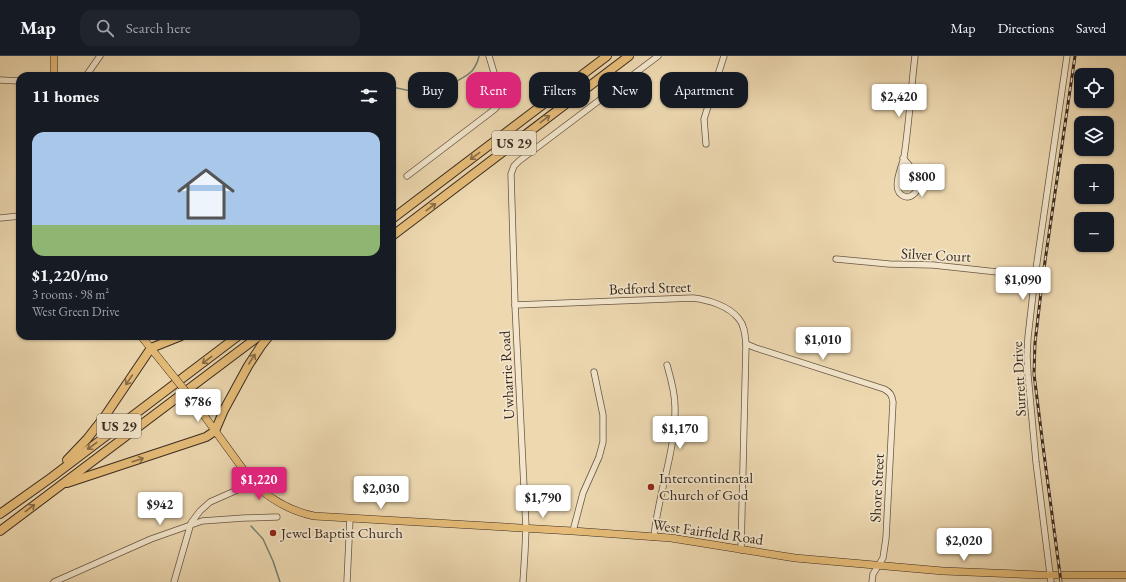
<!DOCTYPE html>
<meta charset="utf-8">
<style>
:root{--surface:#171b24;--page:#20242c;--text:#f1f3f6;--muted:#9ea1a6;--line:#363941;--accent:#db2777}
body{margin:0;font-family:"EB Garamond",serif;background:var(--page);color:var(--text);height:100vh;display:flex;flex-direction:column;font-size:15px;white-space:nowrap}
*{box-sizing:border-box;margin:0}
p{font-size:13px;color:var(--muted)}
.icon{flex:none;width:22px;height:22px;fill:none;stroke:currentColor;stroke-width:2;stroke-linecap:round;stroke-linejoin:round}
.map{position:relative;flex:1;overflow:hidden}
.sheet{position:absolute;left:16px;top:16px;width:380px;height:268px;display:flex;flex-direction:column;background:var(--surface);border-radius:12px;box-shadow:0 1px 3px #0004}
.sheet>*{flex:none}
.top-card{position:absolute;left:408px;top:16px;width:380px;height:36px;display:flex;gap:8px}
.fabs{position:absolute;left:1074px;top:12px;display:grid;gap:8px}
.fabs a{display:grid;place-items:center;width:40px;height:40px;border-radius:8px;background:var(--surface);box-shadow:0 1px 3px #0004;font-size:20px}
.price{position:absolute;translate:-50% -34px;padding:0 9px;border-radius:4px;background:#fff;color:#222;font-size:13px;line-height:26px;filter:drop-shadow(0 1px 2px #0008)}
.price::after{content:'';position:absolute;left:50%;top:24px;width:12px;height:9px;margin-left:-6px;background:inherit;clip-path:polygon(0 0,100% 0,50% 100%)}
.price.on{background:var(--accent);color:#fff}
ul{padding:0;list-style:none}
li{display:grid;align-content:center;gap:8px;height:212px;padding:0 16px}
li span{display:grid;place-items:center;height:124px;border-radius:12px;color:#555}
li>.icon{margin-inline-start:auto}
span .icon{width:72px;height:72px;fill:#fffc;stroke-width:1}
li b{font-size:17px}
h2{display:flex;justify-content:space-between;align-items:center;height:48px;padding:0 16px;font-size:17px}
.chip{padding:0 14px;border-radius:12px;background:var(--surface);box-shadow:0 1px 3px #0004;font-size:14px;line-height:36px}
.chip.on{background:var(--accent);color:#fff}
header{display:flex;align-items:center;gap:24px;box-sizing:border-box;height:56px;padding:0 20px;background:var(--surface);border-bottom:1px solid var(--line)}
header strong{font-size:19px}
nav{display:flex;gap:22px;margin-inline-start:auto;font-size:14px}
.search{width:280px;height:36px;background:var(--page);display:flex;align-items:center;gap:10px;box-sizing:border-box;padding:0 14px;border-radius:12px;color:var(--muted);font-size:15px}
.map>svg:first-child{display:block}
</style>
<header>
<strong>Map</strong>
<div class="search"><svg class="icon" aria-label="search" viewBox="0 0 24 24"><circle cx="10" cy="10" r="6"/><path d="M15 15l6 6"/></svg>Search here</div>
<nav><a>Map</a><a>Directions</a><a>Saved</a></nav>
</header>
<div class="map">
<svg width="1126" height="526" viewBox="0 0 1126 526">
<rect width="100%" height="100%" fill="#edd8b0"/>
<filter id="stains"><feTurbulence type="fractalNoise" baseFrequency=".005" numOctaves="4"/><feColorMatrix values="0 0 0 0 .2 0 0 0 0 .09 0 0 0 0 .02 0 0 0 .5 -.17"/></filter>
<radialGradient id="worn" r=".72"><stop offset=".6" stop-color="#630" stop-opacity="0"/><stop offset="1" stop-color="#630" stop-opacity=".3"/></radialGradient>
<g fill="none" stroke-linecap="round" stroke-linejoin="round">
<!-- stream -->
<g stroke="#738173" stroke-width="1.5">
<path d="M 392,31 L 430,39 C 442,31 462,25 472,15 C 475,11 478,5 479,0"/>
<polyline points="251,470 263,483 273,505 280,526"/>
</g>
<!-- minor casing -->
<g stroke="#675645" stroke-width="7">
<g id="minor">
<polyline points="86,20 100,0"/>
<polyline points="0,24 20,25"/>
<polyline points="706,88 704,63 724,0"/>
<path d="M 903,102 C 911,111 925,125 915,137 C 913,139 910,141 907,141 C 904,141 899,138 898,134 C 895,125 902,110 904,101 C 909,68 911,34 915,0"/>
<path d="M 407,120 L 495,53 C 499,48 501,44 500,37 L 489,0"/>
<polyline points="0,162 20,160"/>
<polyline points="836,203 889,208 933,209 1035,220"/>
<path d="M 515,249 L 693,242 C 709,244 729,250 739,263 C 745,270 745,280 746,288 L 741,494"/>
<path d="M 746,288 L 756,292 L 884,333 C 890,336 892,339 893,346 L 886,482 L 883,502 L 873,518 L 872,526"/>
<polyline points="573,475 583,437 599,401 603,386 603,359 594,316"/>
<path d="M 654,481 C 658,437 676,395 675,351 C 675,336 671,323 667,309"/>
<polyline points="54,526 151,483 202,465 244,462 277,461"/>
<polyline points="174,526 191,467 200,455 210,446 253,427"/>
<polyline points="347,526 350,462"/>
<polyline points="523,526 525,495 526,472 515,249 511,118 514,110 519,105 658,0"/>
<polyline points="1051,526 1036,406 1028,319 1027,300 1028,281 1035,220 1067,0"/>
</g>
</g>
<!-- major casing -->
<g stroke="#3a2b21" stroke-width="8">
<g id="major">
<polyline points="54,20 54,0"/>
<polyline points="141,280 166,311"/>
<path d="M 195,347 L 253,427 C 271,444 290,455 314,460 L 573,475 L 671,482 L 795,502 L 943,515 L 1040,519 L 1126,519"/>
</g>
</g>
<!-- highway casing -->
<g stroke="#3a2b21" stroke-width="10">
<g id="highway">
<polyline points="392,163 607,0"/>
<polyline points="392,180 629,0"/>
<polyline points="67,404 87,383 105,360 151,292 181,280"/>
<polyline points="67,427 206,381 215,375 224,354 248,310 261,290 269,280"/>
<polyline points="0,458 52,421 238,280"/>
<polyline points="0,475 259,280"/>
</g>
</g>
<!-- minor -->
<use href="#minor" stroke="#f3e6cc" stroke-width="5.5"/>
<!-- major -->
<use href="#major" stroke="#e6bc78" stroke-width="7"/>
<!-- highway -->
<use href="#highway" stroke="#e6bc78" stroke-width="8"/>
<!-- rail casing -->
<g stroke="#3a2b21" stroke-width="3">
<polyline id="rail" points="1061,526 1044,398 1034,318 1035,287 1043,219 1075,0"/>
</g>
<!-- rail -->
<use href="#rail" stroke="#f3e6cc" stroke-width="1.5" stroke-dasharray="4.5" stroke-linecap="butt"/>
<!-- major-bridge casing -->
<g stroke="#3a2b21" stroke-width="8" stroke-linecap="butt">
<polyline id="major-bridge" points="166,311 195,347"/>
</g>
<!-- major-bridge -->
<use href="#major-bridge" stroke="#e6bc78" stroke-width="7"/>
</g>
<!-- one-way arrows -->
<defs><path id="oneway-shaft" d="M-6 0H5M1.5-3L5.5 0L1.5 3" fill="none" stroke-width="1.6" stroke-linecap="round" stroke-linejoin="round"/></defs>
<g stroke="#876c48">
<use href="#oneway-shaft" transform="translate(545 63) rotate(-37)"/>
<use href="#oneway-shaft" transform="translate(475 100) rotate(143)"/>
<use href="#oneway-shaft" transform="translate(431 151) rotate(-37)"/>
<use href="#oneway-shaft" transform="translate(252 303) rotate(-57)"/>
<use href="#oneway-shaft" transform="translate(207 304) rotate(143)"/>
<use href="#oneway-shaft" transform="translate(129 324) rotate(124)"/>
<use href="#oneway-shaft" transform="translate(92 390) rotate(143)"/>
<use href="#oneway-shaft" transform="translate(138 404) rotate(-18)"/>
<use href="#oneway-shaft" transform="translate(30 452) rotate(-37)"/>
</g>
<!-- markers -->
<g fill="#8f2418" stroke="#f3e6cc" stroke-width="1.5">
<circle cx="651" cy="431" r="4"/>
<circle cx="273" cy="477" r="4"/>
</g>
<g text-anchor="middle" stroke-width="3.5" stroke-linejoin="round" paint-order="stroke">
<!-- shield labels -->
<g fill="#f3e6cc" stroke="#726354" stroke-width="1">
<rect x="492" y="75" width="44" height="24" rx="3"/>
<rect x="97" y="358" width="44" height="24" rx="3"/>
</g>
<g font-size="14" font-weight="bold" fill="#3a2b21">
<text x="514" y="92">US 29</text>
<text x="119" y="375">US 29</text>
</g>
<!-- street labels -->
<g font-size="15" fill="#3a2b21" stroke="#f3e6cc">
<text transform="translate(936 199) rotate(3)" y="5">Silver Court</text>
<text transform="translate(650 232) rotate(-2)" y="5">Bedford Street</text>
<text transform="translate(507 319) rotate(-93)" y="5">Uwharrie Road</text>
<text transform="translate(1019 323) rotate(-93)" y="5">Surrett Drive</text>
<text transform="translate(877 432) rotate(-87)" y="5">Shore Street</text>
<text transform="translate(708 476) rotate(8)" y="5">West Fairfield Road</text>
</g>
<!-- poi labels -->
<g font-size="15" fill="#3a2b21" stroke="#f3e6cc" text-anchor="start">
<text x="659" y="427">Intercontinental<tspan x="659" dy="17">Church of God</tspan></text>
<text x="281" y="482">Jewel Baptist Church</text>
</g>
</g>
<rect width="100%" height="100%" filter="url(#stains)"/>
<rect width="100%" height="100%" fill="url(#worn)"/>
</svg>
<div class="fabs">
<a><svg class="icon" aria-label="locate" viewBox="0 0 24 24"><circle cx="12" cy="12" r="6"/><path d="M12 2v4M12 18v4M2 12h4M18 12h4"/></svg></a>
<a><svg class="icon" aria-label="layers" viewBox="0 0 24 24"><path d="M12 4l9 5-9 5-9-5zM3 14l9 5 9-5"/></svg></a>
<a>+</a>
<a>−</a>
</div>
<b class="price" style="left:899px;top:62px">$2,420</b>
<b class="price" style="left:922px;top:142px">$800</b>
<b class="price" style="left:1023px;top:245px">$1,090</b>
<b class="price" style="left:823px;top:305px">$1,010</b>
<b class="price" style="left:198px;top:367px">$786</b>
<b class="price" style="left:680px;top:394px">$1,170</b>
<b class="price on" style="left:259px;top:445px">$1,220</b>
<b class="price" style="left:381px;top:454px">$2,030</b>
<b class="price" style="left:543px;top:463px">$1,790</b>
<b class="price" style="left:160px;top:470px">$942</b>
<b class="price" style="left:964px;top:506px">$2,020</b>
<div class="top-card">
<a class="chip">Buy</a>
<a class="chip on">Rent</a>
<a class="chip">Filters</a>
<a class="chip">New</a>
<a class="chip">Apartment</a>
</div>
<section class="sheet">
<h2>11 homes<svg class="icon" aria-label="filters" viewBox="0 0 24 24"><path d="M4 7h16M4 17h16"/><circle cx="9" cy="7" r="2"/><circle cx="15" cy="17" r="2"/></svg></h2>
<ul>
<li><span style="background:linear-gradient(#a9c7e8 75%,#8fb573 0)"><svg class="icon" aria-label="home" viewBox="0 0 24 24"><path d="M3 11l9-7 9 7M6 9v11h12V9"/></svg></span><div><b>$1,220/mo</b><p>3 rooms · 98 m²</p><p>West Green Drive</p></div></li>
</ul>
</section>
</div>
